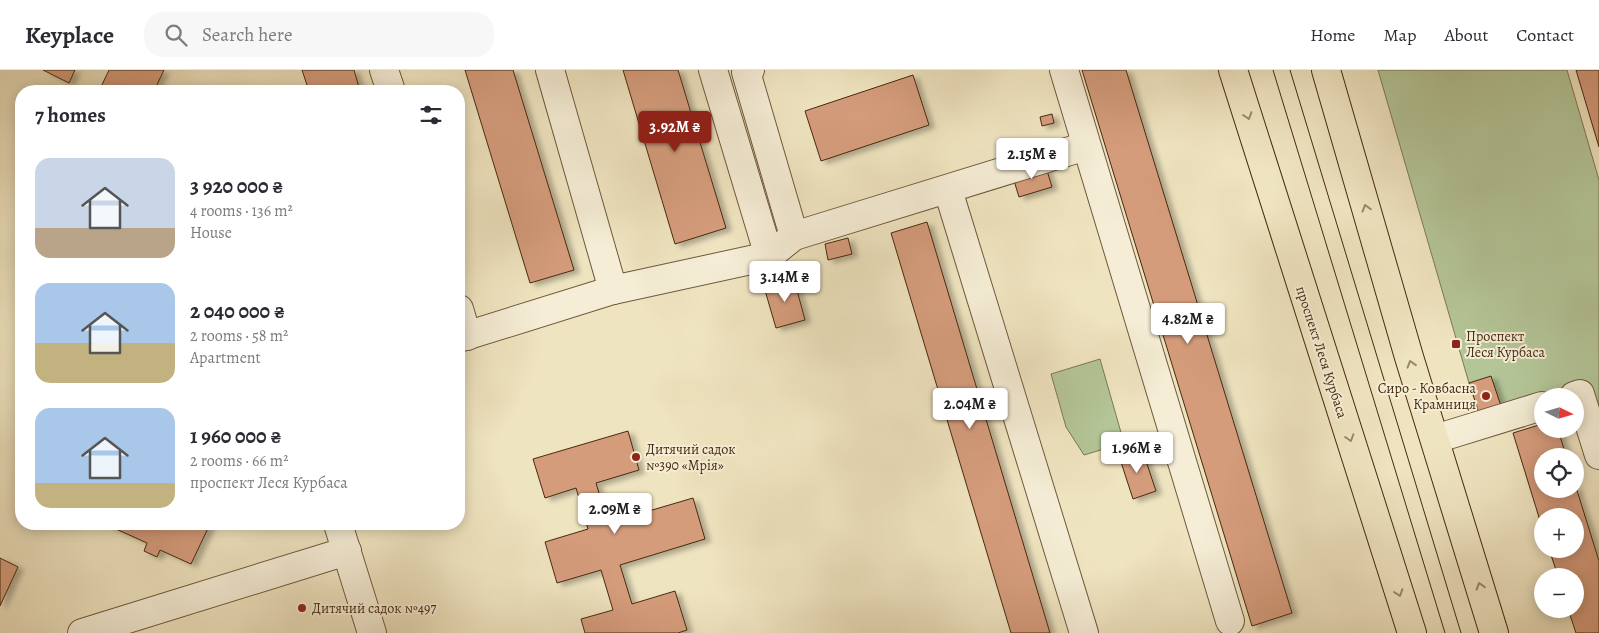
<!DOCTYPE html>
<meta charset="utf-8">
<style>
:root{--surface:#fff;--page:#f7f7f7;--text:#2b2b33;--muted:#7c7c81;--line:#e1e1e2;--accent:#8f2418}
body{margin:0;font-family:Alegreya,serif;background:var(--page);color:var(--text);height:100vh;display:flex;flex-direction:column;font-size:19px;white-space:nowrap}
*{box-sizing:border-box;margin:0}
p{font-size:16px;color:var(--muted)}
.icon{flex:none;width:28px;height:28px;fill:none;stroke:currentColor;stroke-width:2;stroke-linecap:round;stroke-linejoin:round}
.map{position:relative;flex:1;overflow:hidden}
.panel{position:absolute;left:15px;top:15px;width:450px;height:445px;display:flex;flex-direction:column;background:var(--surface);border-radius:20px;box-shadow:0 2px 12px #0003}
.panel>*{flex:none}
.needle{width:32px;rotate:95deg}
.buttons{position:absolute;left:1534px;top:318px;display:grid;gap:10px}
.buttons a{display:grid;place-items:center;width:50px;height:50px;border-radius:50%;background:var(--surface);box-shadow:0 2px 12px #0003;font-size:25px}
.price{position:absolute;translate:-50% -42px;padding:0 11px;border-radius:5px;background:#fff;color:#222;font-size:16px;line-height:32px;filter:drop-shadow(0 1px 2px #0008)}
.price::after{content:'';position:absolute;left:50%;top:30px;width:15px;height:11px;margin-left:-8px;background:inherit;clip-path:polygon(0 0,100% 0,50% 100%)}
.price.current{background:var(--accent);color:#fff}
ul{padding:0;list-style:none}
li{display:flex;align-items:center;gap:15px;height:125px;padding:0 20px}
li span{display:grid;place-items:center;flex:none;width:140px;height:100px;border-radius:15px;color:#555}
li>.icon{margin-inline-start:auto}
span .icon{width:60px;height:60px;fill:#fffc;stroke-width:1}
li b{font-size:21px}
h2{display:flex;justify-content:space-between;align-items:center;height:60px;padding:0 20px;font-size:21px}
header{display:flex;align-items:center;gap:30px;box-sizing:border-box;height:70px;padding:0 25px;background:var(--surface);border-bottom:1px solid var(--line)}
header strong{font-size:24px}
nav{display:flex;gap:28px;margin-inline-start:auto;font-size:18px}
.search{width:350px;height:45px;background:var(--page);display:flex;align-items:center;gap:12px;box-sizing:border-box;padding:0 18px;border-radius:20px;color:var(--muted);font-size:19px}
.map>svg:first-child{display:block}
</style>
<header>
<strong>Keyplace</strong>
<div class="search"><svg class="icon" aria-label="search" viewBox="0 0 24 24"><circle cx="10" cy="10" r="6"/><path d="M15 15l6 6"/></svg>Search here</div>
<nav><a>Home</a><a>Map</a><a>About</a><a>Contact</a></nav>
</header>
<div class="map">
<svg width="1599" height="563" viewBox="0 0 1599 563">
<defs>
<filter id="shadow"><feDropShadow dx="5.5" dy="3" stdDeviation="2.5" flood-color="#0004"/></filter>
</defs>
<rect width="100%" height="100%" fill="#efe4c0"/>
<filter id="stains"><feTurbulence type="fractalNoise" baseFrequency=".004" numOctaves="4"/><feColorMatrix values="0 0 0 0 .2 0 0 0 0 .09 0 0 0 0 .02 0 0 0 .5 -.17"/></filter>
<radialGradient id="worn" r=".72"><stop offset=".6" stop-color="#630" stop-opacity="0"/><stop offset="1" stop-color="#630" stop-opacity=".3"/></radialGradient>
<!-- green -->
<g fill="#b4c597" stroke="#7d7853">
<polygon points="1378,0 1567,0 1599,110 1599,357 1586,313 1502,339 1469,313"/>
<polygon points="1100,289 1124,373 1084,385 1066,357 1051,304"/>
</g>
<!-- building -->
<g fill="#d59c7c" stroke="#462a0f" filter="url(#shadow)">
<polygon points="43,0 75,0 69,13"/>
<polygon points="109,0 164,0 154,21 99,21"/>
<polygon points="302,0 354,0 360,21 309,21"/>
<polygon points="465,0 513,0 574,200 530,213"/>
<polygon points="623,0 678,0 726,158 675,174"/>
<polygon points="1082,0 1126,0 1292,543 1252,556"/>
<polygon points="1576,0 1599,0 1599,77"/>
<polygon points="913,5 929,55 821,91 805,41"/>
<polygon points="1052,44 1054,53 1042,56 1040,47"/>
<polygon points="1045,94 1052,117 1019,127 1012,104"/>
<polygon points="927,152 1050,563 1011,563 891,163"/>
<polygon points="848,168 852,184 828,190 825,174"/>
<polygon points="794,209 805,250 776,258 764,217"/>
<polygon points="1491,306 1502,339 1480,346 1469,313"/>
<polygon points="1542,354 1542,359 1558,359 1566,386 1542,386 1542,419 1575,419 1575,414 1599,491 1599,563 1576,563 1568,539 1575,539 1575,506 1558,506 1549,479 1575,479 1575,446 1542,446 1542,457 1513,363"/>
<polygon points="628,361 639,400 596,413 608,453 693,428 705,469 620,495 632,534 675,521 687,560 678,563 585,563 581,549 613,540 601,500 557,513 545,472 588,459 576,418 545,428 533,389"/>
<polygon points="1142,379 1156,421 1133,429 1119,386"/>
<polygon points="105,454 210,454 191,494 160,480 157,487 144,481 147,473"/>
<polygon points="0,488 18,497 0,536"/>
</g>
<g fill="none" stroke-linecap="round" stroke-linejoin="round">
<!-- minor casing -->
<g stroke="#70583b" stroke-width="30">
<g id="minor">
<polyline points="384,0 391,21"/>
<polyline points="550,0 613,220"/>
<polyline points="713,0 769,186"/>
<polyline points="750,0 746,2 794,166"/>
<polyline points="1064,0 1230,551"/>
<polyline points="948,120 1084,563"/>
<polyline points="459,239 467,266"/>
<polyline points="459,268 613,220 769,186 794,166 1086,76"/>
<polyline points="1574,326 1580,324 1599,385"/>
<polyline points="1435,369 1542,336"/>
<polyline points="338,454 372,563"/>
<polyline points="82,563 347,481"/>
</g>
</g>
<!-- major casing -->
<g stroke="#462a0f" stroke-width="30">
<g id="major">
<polyline points="1233,0 1412,563"/>
<polyline points="1326,0 1409,287 1494,563"/>
</g>
</g>
<!-- minor -->
<use href="#minor" stroke="#f5edd6" stroke-width="28"/>
<!-- major -->
<use href="#major" stroke="#efe4c0" stroke-width="28"/>
<!-- tram -->
<g stroke="#462a0f" stroke-width="1">
<polyline points="1273,0 1445,563"/>
<polyline points="1290,0 1461,563"/>
</g>
</g>
<!-- one-way arrows -->
<defs><path id="oneway-chevron" d="M-2-3.5L2.5 0L-2 3.5" fill="none" stroke-width="1.6" stroke-linecap="round" stroke-linejoin="round" transform="scale(1.25)"/></defs>
<g stroke="#9a8768">
<use href="#oneway-chevron" transform="translate(1248 46) rotate(72)"/>
<use href="#oneway-chevron" transform="translate(1366 138) rotate(-106)"/>
<use href="#oneway-chevron" transform="translate(1411 294) rotate(-107)"/>
<use href="#oneway-chevron" transform="translate(1350 368) rotate(72)"/>
<use href="#oneway-chevron" transform="translate(1480 516) rotate(-107)"/>
<use href="#oneway-chevron" transform="translate(1399 523) rotate(72)"/>
</g>
<!-- markers -->
<g fill="#8f2418" stroke="#f5edd6" stroke-width="2">
<rect x="1451" y="269" width="10" height="10" rx="2.5"/>
<circle cx="1486" cy="326" r="5"/>
<circle cx="636" cy="387" r="5"/>
<circle cx="302" cy="538" r="5"/>
</g>
<g text-anchor="middle" stroke-width="4" stroke-linejoin="round" paint-order="stroke">
<!-- poi labels -->
<g font-size="14" fill="#462a0f" stroke="#f5edd6" text-anchor="start">
<text x="1466" y="271">Проспект<tspan x="1466" dy="16">Леся Курбаса</tspan></text>
<text x="1476" y="323" text-anchor="end">Сиро - Ковбасна<tspan x="1476" dy="16">Крамниця</tspan></text>
<text x="646" y="384">Дитячий садок<tspan x="646" dy="16">№390 «Мрія»</tspan></text>
<text x="312" y="543">Дитячий садок №497</text>
</g>
<!-- street labels -->
<g font-size="14" fill="#462a0f" stroke="#f5edd6">
<text transform="translate(1322 282) rotate(72)" y="5">проспект Леся Курбаса</text>
</g>
</g>
<rect width="100%" height="100%" filter="url(#stains)"/>
<rect width="100%" height="100%" fill="url(#worn)"/>
</svg>
<div class="buttons">
<a><svg class="needle" viewBox="-14 -14 28 28"><path d="M0-13l5 13h-10z" fill="#e53935"/><path d="M0 13l5-13h-10z" fill="#7c7c81"/></svg></a>
<a><svg class="icon" aria-label="locate" viewBox="0 0 24 24"><circle cx="12" cy="12" r="6"/><path d="M12 2v4M12 18v4M2 12h4M18 12h4"/></svg></a>
<a>+</a>
<a>−</a>
</div>
<b class="price current" style="left:675px;top:83px">3.92M ₴</b>
<b class="price" style="left:1032px;top:110px">2.15M ₴</b>
<b class="price" style="left:785px;top:233px">3.14M ₴</b>
<b class="price" style="left:1188px;top:275px">4.82M ₴</b>
<b class="price" style="left:970px;top:360px">2.04M ₴</b>
<b class="price" style="left:1137px;top:404px">1.96M ₴</b>
<b class="price" style="left:615px;top:465px">2.09M ₴</b>
<section class="panel">
<h2>7 homes<svg class="icon" aria-label="filters" viewBox="0 0 24 24"><path d="M4 7h16M4 17h16"/><circle cx="9" cy="7" r="2"/><circle cx="15" cy="17" r="2"/></svg></h2>
<ul>
<li><span style="background:linear-gradient(#c9d6e8 70%,#b9a48a 0)"><svg class="icon" aria-label="home" viewBox="0 0 24 24"><path d="M3 11l9-7 9 7M6 9v11h12V9"/></svg></span><div><b>3 920 000 ₴</b><p>4 rooms · 136 m²</p><p>House</p></div></li>
<li><span style="background:linear-gradient(#a9c7e8 60%,#c2b280 0)"><svg class="icon" aria-label="home" viewBox="0 0 24 24"><path d="M3 11l9-7 9 7M6 9v11h12V9"/></svg></span><div><b>2 040 000 ₴</b><p>2 rooms · 58 m²</p><p>Apartment</p></div></li>
<li><span style="background:linear-gradient(#a9c7e8 75%,#c2b280 0)"><svg class="icon" aria-label="home" viewBox="0 0 24 24"><path d="M3 11l9-7 9 7M6 9v11h12V9"/></svg></span><div><b>1 960 000 ₴</b><p>2 rooms · 66 m²</p><p>проспект Леся Курбаса</p></div></li>
</ul>
</section>
</div>
